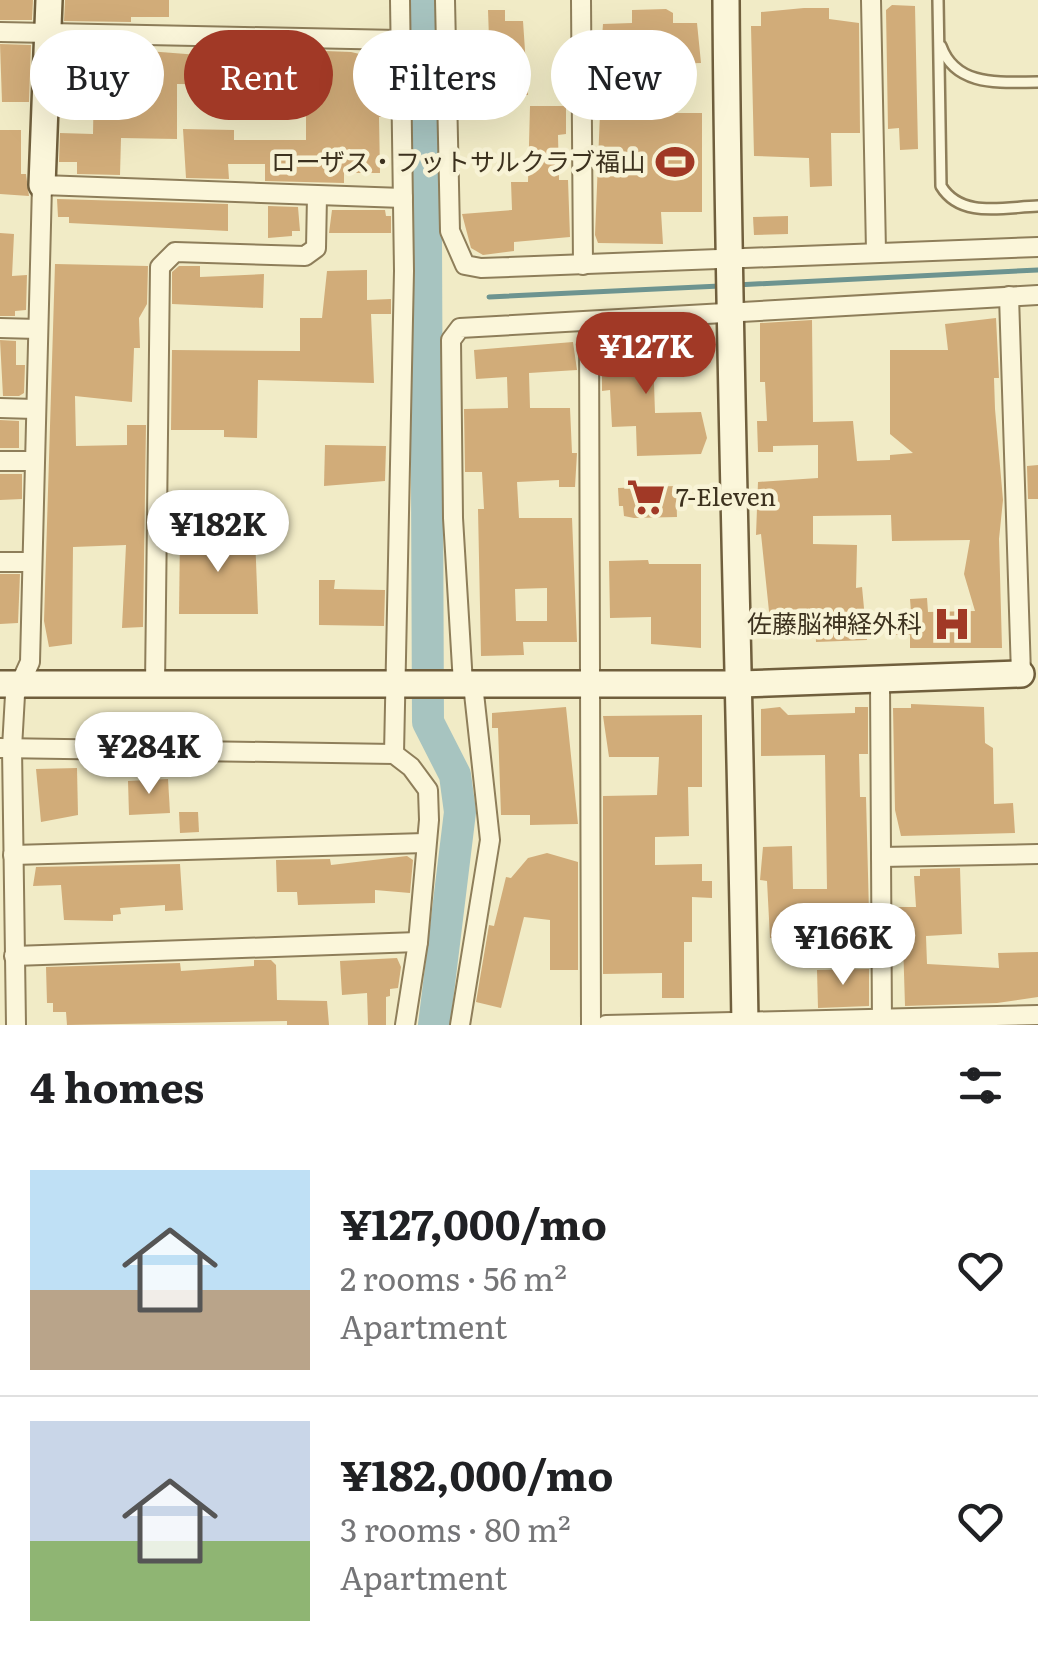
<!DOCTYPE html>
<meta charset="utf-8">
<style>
:root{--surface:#fff;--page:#f6f6f6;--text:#202124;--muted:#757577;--line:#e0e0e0;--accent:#a13926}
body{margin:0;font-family:Literata,"Noto Sans JP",serif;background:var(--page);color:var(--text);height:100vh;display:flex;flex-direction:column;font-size:38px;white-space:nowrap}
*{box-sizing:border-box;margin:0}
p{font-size:32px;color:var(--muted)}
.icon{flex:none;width:55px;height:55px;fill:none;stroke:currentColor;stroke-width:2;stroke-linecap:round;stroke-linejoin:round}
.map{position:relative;height:1025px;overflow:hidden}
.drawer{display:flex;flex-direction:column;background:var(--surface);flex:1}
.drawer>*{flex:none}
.hud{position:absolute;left:30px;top:30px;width:980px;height:90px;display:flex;gap:20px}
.price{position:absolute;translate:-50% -85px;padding:0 22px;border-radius:35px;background:#fff;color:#222;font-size:32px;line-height:65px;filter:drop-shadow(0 2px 5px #0008)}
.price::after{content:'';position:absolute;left:50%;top:60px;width:30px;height:22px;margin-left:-15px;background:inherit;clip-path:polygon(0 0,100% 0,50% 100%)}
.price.active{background:var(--accent);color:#fff}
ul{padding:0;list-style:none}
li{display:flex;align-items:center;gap:30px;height:250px;padding:0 30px}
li+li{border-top:2px solid var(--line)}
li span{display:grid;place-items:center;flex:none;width:280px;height:200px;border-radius:0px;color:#555}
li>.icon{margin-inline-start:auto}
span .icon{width:120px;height:120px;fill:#fffc;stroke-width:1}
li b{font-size:42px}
h2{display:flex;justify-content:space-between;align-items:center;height:120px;padding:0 30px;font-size:42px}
.tag{padding:0 35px;border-radius:45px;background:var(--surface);box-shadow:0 10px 40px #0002;font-size:35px;line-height:90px}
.tag.active{background:var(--accent);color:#fff}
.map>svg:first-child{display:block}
</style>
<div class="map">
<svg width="1038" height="1025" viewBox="0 0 1038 1025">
<rect width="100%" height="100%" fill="#f1ebc6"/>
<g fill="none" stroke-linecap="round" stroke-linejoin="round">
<!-- stream -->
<g stroke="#6d9490" stroke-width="5">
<polyline points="736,285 1038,270"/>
<polyline points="489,297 720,286"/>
</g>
<!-- river -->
<polyline stroke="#a7c4c0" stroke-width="32" points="425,0 428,722 455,775 460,812 434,1025"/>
</g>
<!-- building -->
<g fill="#d1ac79" fill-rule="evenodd">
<polygon points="0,0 33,0 32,20 0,20"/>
<polygon points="65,0 169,0 169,17 131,17 131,22 64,21"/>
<polygon points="892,5 915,6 918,149 900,150 899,128 888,129 886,10"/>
<polygon points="804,8 829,8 829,19 859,23 860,133 831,133 832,186 810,187 809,158 754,156 751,26 761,26 761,12"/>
<polygon points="666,9 673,13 673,23 697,23 701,63 600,66 603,24 632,23 632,10"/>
<polygon points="488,10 505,10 505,21 523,21 528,95 510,95 510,84 462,84 461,39 489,39"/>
<polygon points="0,44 31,45 29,102 2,102"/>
<path d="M 83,46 L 199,55 L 298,56 L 298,50 L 351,52 L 377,58 L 373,98 L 389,98 L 389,117 L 379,117 L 380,173 L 344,173 L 344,183 L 265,181 L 265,164 L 228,164 L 229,179 L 186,178 L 183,129 L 234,130 L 234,140 L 306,140 L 306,94 L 258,95 L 257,85 L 177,84 L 177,139 L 121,138 L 120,175 L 77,174 L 77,162 L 59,162 L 60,133 L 93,134 L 94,76 L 85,77 ZM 140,75 L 140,104 L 109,104 L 107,76 Z"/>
<polygon points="530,106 566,106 566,134 558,135 559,180 568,180 570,237 514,242 514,251 483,255 471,248 462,214 512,210 511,182 528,182"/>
<polygon points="618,112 619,120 648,118 648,113 702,113 702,212 661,212 663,244 598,243 595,235 600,113"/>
<polygon points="0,130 21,130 21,174 26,174 29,196 0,194"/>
<polygon points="57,199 228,204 228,231 69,223 69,217 58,217"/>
<polygon points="268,206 298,207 300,231 292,231 292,236 268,238"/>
<polygon points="332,210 385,210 386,216 391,216 391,233 329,233"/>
<polygon points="788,216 788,234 754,235 753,217"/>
<polygon points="0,233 14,234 12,276 27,275 26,310 15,311 15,316 0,316"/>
<polygon points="55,264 148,266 147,304 139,318 140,348 134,348 132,402 75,396 76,446 127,445 127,425 146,425 143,627 122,628 126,545 73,547 72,644 49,647 44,621"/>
<polygon points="179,266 200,266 200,277 264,274 263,308 172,304 172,272"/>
<polygon points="367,270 367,300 391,299 391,314 371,314 374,383 258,380 257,438 224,437 224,430 171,430 172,350 300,351 300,318 322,318 327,271"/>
<polygon points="996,318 999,378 994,378 995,409 1003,500 999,539 1002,648 910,648 910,635 896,635 896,613 911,612 910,599 927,598 928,612 975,611 964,574 970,540 892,541 891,515 813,516 813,544 857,545 856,588 862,587 867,640 816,642 815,619 770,621 761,534 756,535 758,482 818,478 818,445 773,446 773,452 758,452 757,421 767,421 765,382 760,382 760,323 812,320 813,422 853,421 857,461 890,460 890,455 913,453 890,434 890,350 948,350 945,324"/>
<polygon points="664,331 665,354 653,354 655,413 701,412 707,438 701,454 637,456 636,426 612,427 610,390 602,391 602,333"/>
<polygon points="0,340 16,341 16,365 25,365 24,393 19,396 3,396"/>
<path d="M 573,342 L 577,370 L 529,373 L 530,408 L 570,408 L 572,453 L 577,453 L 575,487 L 559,487 L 559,480 L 517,482 L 519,518 L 572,518 L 577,642 L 523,642 L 524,655 L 481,656 L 478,509 L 484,509 L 482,472 L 465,472 L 464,409 L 508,408 L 507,377 L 476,379 L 474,350 ZM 547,588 L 547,621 L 516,621 L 515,589 Z"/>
<polygon points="0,420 19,421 19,448 0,448"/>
<polygon points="325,445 386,446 385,481 324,486"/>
<polygon points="1038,465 1038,499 1028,499 1027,466"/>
<polygon points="0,474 22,474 22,499 0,500"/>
<polygon points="676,486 677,517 634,518 624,516 623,506 619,506 618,488"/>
<polygon points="180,534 255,535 258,614 179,614"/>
<polygon points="648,560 649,564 701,564 701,648 651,644 651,617 610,618 609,561"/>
<polygon points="0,574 20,574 18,623 0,624"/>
<polygon points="319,580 335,580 334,589 385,590 384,626 319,625"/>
<polygon points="911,704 984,707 985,743 993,748 994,804 1013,803 1015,833 901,836 895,810 893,708 911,708"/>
<polygon points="566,707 578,824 530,825 530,815 501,815 498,728 492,728 492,713"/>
<polygon points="780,707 788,715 855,713 855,707 868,707 868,754 859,754 860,797 866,797 869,913 843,914 843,942 770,938 767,881 760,880 763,847 792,846 793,889 827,889 825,755 761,756 761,709"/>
<polygon points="702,715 702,787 688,787 689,836 655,837 655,865 702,864 702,881 712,881 712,898 692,897 692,942 684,942 684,998 662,998 662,973 603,974 603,796 657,795 659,757 609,757 603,716"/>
<polygon points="77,768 78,815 41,822 36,769"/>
<polygon points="168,779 170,813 129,815 128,781"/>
<polygon points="179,812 198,812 199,832 180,833"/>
<polygon points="547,853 578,862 578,970 550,970 550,920 524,917 501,1008 476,1002 489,925 494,926 506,877 511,878 528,858"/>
<polygon points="407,856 413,860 410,893 375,890 375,903 298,905 297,892 277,892 276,860 330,859 331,865"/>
<polygon points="180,864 183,910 165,911 165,905 120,908 121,914 113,915 113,921 64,920 61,885 33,886 36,867"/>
<polygon points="960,868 962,934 926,936 927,964 999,968 998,953 1038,952 1038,997 997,1003 905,1006 903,941 896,941 895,907 916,907 914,876 920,876 920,869"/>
<polygon points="397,958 401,967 398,988 390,989 390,996 386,997 386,1025 368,1025 367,993 342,995 340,961"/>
<polygon points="254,960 271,960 276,965 277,1000 327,1001 329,1025 287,1025 287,1021 67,1025 66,1012 53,1012 53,1003 47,1003 46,967 180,963 181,971 254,966"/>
<polygon points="869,969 869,1006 818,1008 817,970"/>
</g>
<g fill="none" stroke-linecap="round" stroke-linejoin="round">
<!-- lane casing -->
<g stroke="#8e7e5a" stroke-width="14">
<g id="lane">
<path d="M 938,0 L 941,186 C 961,219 1004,207 1038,206"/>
<path d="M 941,46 C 956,88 1002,82 1038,82"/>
</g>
</g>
<!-- street casing -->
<g stroke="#8e7e5a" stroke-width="22">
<g id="street">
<polyline points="445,0 450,231 465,265 481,268 1038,247"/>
<polyline points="581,0 583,265"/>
<polyline points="871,0 876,251"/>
<polyline points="0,32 399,40"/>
<polyline points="1009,296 1021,674"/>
<polyline points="589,321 591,1025"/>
<polyline points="0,328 38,329"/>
<polyline points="0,408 35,409"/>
<polyline points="0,461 34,461"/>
<polyline points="0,562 31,562"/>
<polyline points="880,682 882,1025"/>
<polyline points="463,684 453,518 451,340 460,328 1038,295"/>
<polyline points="155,685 160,267 175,252 305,256 316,248 317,196"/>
<polyline points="0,748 394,754 411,767 428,790 429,820 418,942 405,1025"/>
<polyline points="394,754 404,271 400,0"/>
<polyline points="13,855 425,843"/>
<polyline points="881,857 1038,854"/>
<polyline points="14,956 418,942"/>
<polyline points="16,1025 12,748 15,695 30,662 42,185 403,198"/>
<polyline points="460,1025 490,840 473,684"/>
<polyline points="606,1025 1038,1015"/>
</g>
</g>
<!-- secondary casing -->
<g stroke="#705f3d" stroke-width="30">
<g id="secondary">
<path d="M 726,0 C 728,342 740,683 745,1025"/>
<polyline points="42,185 49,0"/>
<polyline points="0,684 740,684 1021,674"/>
</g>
</g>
<!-- lane -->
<use href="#lane" stroke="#fbf6da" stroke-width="9"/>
<!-- street -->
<use href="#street" stroke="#fbf6da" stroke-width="18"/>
<!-- secondary -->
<use href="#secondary" stroke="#fbf6da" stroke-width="25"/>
</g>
<!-- icons -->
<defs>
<g id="stadium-bare" transform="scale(3)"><path d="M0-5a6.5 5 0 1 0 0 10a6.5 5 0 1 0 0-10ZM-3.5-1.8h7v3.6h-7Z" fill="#a13926" stroke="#f8f3d6" stroke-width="2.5" paint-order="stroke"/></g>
<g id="supermarket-bare" transform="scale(3)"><path d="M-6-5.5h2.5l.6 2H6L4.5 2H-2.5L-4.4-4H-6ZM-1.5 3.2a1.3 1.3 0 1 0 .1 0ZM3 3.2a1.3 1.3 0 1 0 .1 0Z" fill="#a13926" stroke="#f8f3d6" stroke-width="2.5" paint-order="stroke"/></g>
<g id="hospital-bare" transform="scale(3)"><path d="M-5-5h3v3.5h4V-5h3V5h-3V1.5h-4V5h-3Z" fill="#a13926" stroke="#f8f3d6" stroke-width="2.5" paint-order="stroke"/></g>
</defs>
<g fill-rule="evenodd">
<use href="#stadium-bare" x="675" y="162"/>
<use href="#supermarket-bare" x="646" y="497"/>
<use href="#hospital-bare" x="952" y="624"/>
</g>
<g text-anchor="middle" stroke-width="9" stroke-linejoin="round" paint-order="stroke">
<!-- poi labels -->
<g font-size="25" fill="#3d321f" stroke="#f8f3d6" text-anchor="end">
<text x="645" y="171">ローザス・フットサルクラブ福山</text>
<text x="676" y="506" text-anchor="start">7-Eleven</text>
<text x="922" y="633">佐藤脳神経外科</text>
</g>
</g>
</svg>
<b class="price active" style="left:646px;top:397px">¥127K</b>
<b class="price" style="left:218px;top:575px">¥182K</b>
<b class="price" style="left:149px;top:797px">¥284K</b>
<b class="price" style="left:843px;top:988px">¥166K</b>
<div class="hud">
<a class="tag">Buy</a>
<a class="tag active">Rent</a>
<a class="tag">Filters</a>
<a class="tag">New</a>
</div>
</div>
<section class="drawer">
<h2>4 homes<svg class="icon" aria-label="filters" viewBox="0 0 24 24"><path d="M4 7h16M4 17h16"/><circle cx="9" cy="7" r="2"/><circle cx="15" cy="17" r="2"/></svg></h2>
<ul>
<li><span style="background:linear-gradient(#bfe0f5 60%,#b9a48a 0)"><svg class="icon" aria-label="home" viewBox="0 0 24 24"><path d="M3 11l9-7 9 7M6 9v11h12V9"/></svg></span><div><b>¥127,000/mo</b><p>2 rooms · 56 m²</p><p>Apartment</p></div><svg class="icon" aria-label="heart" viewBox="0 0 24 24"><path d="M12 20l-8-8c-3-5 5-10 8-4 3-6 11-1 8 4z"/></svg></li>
<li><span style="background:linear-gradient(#c9d6e8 60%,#8fb573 0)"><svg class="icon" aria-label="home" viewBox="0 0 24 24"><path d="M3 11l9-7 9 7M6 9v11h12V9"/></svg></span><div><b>¥182,000/mo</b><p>3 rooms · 80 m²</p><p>Apartment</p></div><svg class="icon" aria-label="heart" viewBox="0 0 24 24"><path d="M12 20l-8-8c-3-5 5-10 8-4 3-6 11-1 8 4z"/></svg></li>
</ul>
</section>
